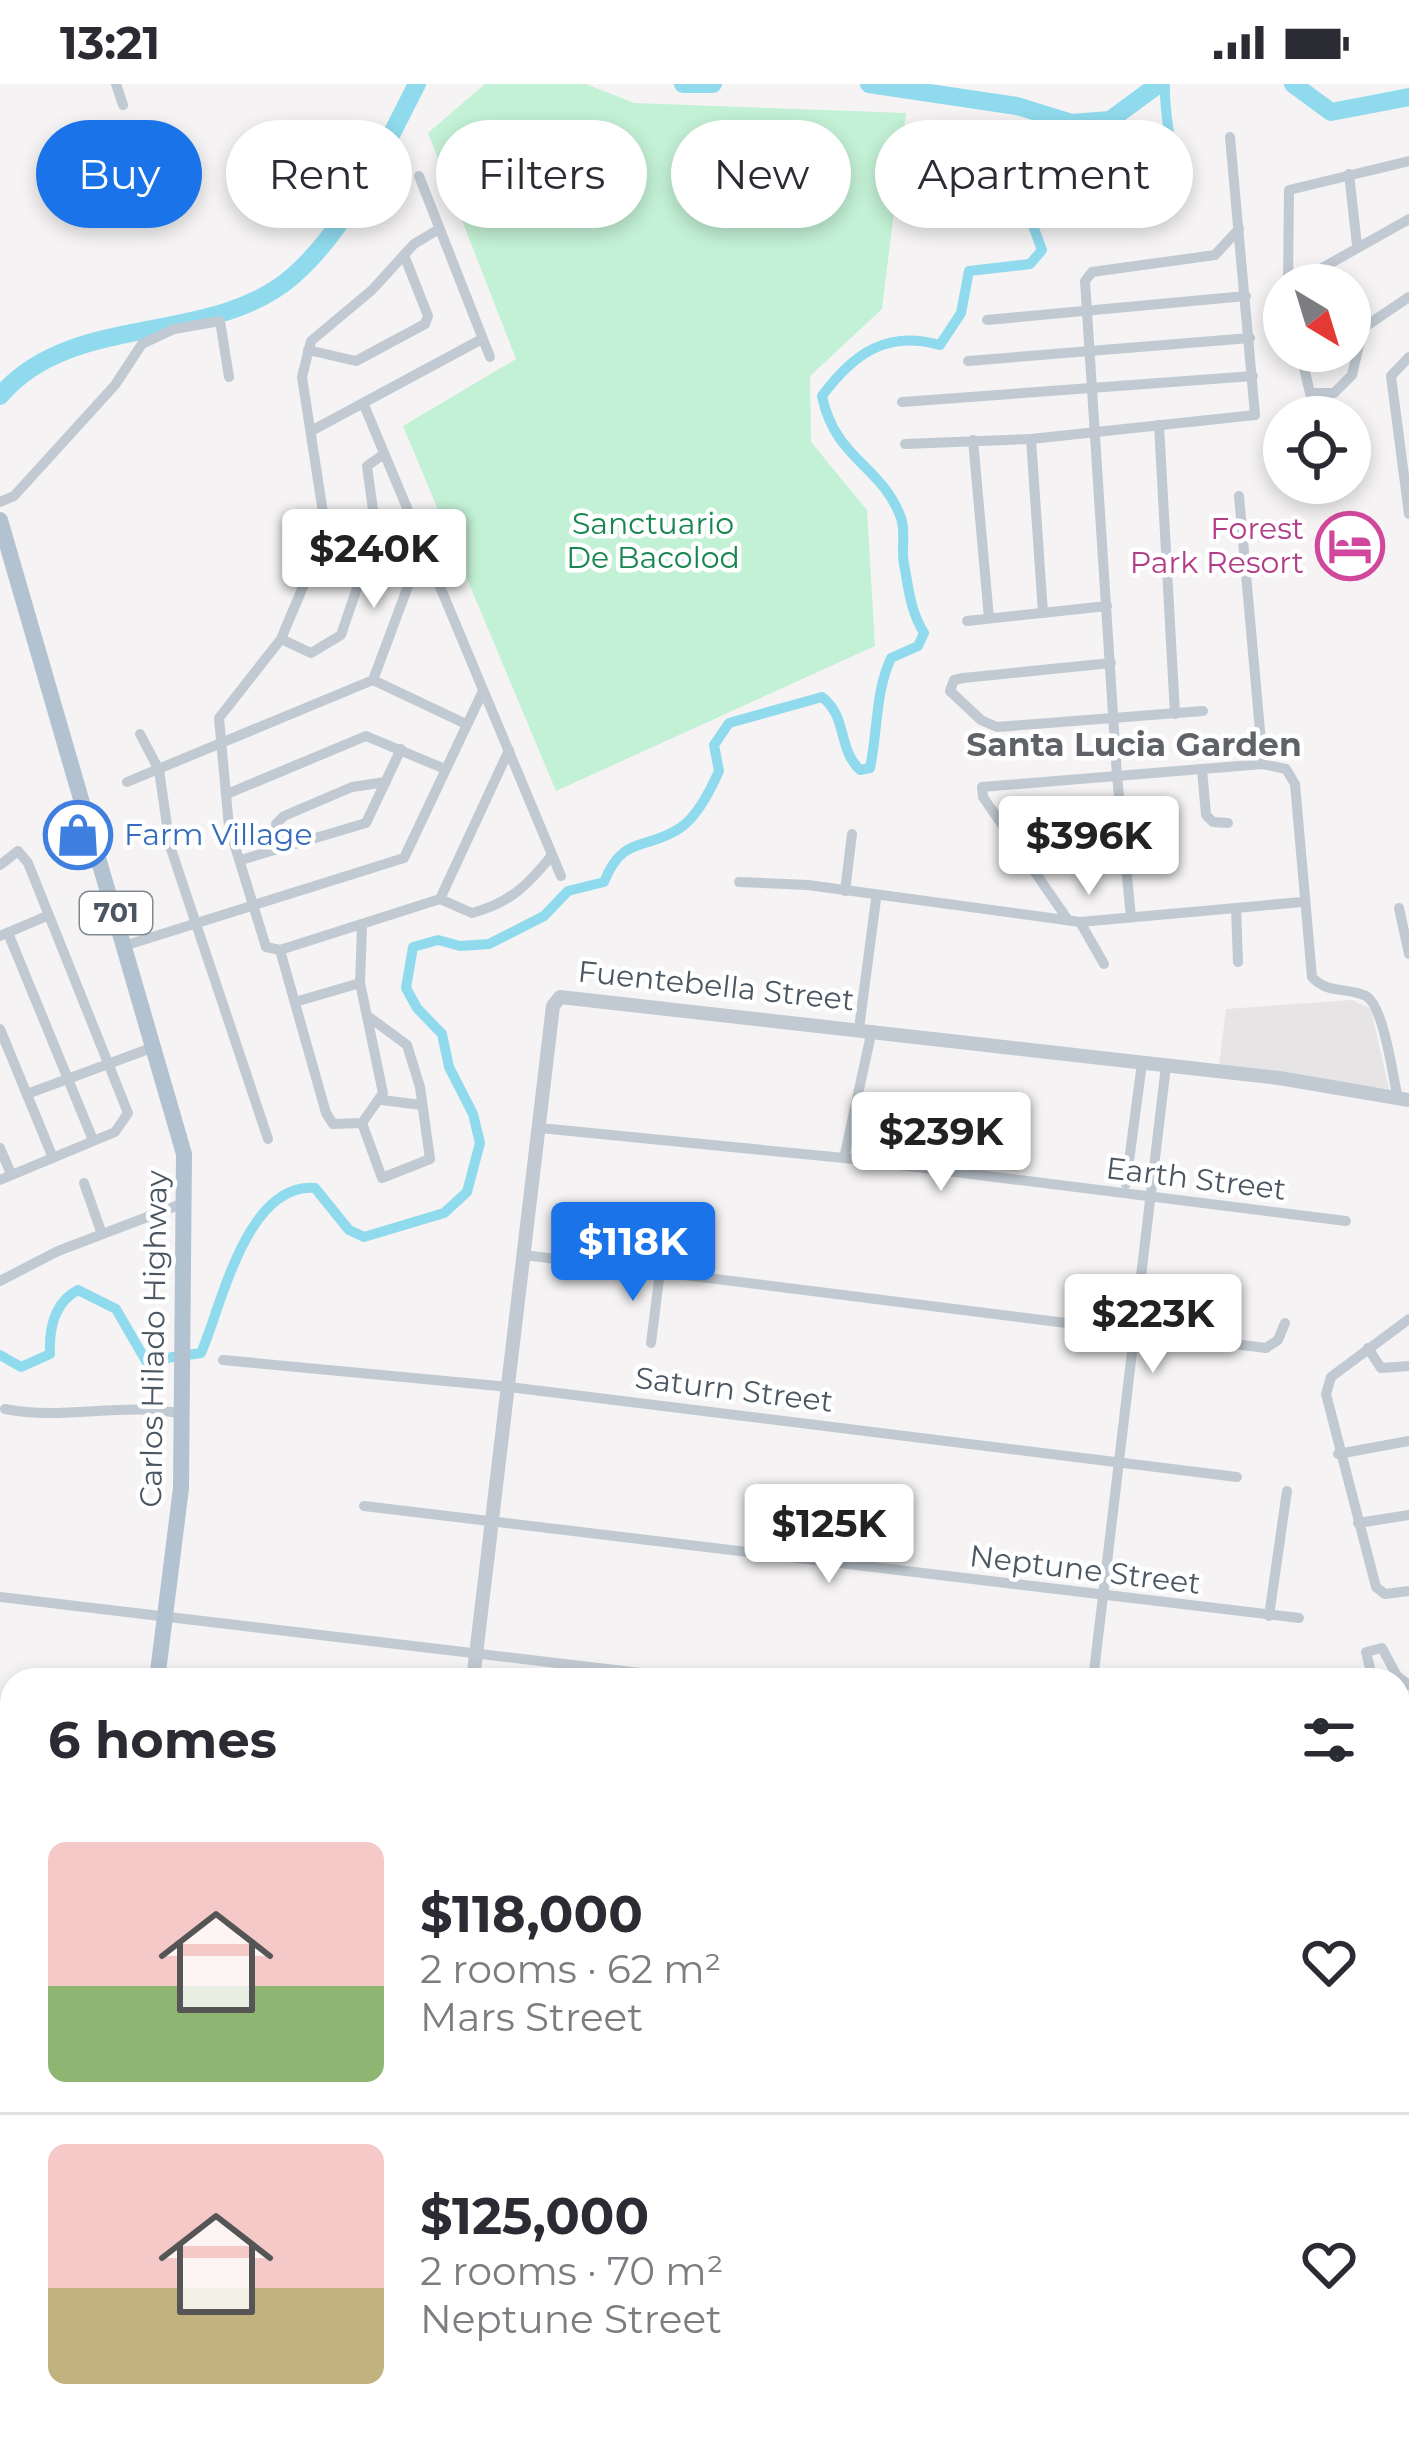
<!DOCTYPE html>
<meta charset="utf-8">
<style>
:root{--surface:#fff;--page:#f2f2f3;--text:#2b2b33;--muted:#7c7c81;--line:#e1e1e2;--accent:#1a73e8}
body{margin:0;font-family:Montserrat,sans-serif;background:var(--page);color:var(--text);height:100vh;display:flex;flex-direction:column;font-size:45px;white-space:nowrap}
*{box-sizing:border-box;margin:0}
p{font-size:39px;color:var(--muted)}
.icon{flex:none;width:66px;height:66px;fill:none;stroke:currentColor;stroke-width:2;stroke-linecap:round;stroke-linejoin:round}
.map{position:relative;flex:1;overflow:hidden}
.panel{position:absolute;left:0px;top:1584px;width:1410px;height:771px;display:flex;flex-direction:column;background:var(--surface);border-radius:36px 36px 0 0;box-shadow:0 6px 18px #0003}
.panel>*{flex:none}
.hud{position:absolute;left:36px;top:36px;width:1338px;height:108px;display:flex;gap:24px}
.needle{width:78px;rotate:142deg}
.controls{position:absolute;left:1263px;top:180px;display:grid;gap:24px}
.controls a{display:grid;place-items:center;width:108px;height:108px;border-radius:50%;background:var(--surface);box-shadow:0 6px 18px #0003;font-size:60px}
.price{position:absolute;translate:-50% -102px;padding:0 27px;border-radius:12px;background:#fff;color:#222;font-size:39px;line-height:78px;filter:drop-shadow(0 3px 6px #0008)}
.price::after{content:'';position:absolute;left:50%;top:72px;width:36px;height:27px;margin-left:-18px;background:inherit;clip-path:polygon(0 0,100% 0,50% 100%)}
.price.on{background:var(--accent);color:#fff}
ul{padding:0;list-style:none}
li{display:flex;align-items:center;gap:36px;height:300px;padding:0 48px}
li+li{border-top:3px solid var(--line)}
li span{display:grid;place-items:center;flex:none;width:336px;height:240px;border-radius:18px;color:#555}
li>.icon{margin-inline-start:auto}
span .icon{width:144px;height:144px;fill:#fffc;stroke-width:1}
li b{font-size:51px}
h2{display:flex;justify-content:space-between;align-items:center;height:144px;padding:0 48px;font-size:51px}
.chip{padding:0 42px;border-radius:54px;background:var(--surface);box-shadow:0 6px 18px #0003;font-size:42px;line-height:108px}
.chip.on{background:var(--accent);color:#fff}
.status{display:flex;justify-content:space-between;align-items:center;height:84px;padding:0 60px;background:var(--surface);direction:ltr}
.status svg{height:33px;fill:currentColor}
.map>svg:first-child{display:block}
</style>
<div class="status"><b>13:21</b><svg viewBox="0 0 49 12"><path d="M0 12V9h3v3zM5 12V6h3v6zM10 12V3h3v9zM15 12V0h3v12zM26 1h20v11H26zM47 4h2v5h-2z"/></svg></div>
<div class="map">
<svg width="1409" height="2354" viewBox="0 0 1409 2354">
<rect width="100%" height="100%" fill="#f5f3f3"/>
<!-- education -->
<polygon fill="#e6e4e5" points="1352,916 1371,925 1389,1005 1219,982 1226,925"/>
<!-- green -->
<polygon fill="#c3f1d5" points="485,0 586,0 634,19 906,29 882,225 810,292 811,358 867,426 875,562 556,707 403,342 516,275 428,49"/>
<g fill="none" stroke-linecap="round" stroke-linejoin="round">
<!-- canal -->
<path stroke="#90daee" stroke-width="10" d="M 0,1271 L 21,1283 L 50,1270 C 49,1246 53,1219 78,1206 L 116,1225 L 146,1277 L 201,1269 C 222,1221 246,1099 315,1104 L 349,1146 L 364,1153 L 444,1129 L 467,1108 L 480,1059 L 473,1030 L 449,983 L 442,950 L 417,924 L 406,904 L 413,863 L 438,856 L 460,862 L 489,860 L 544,832 L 568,807 L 604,798 C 623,750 646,767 680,744 C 697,733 711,705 719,687 L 714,661 L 729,639 L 822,613 C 848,633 837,664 860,686 L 870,684 C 878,646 875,609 891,574 L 918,562 L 924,549 C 910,526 909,506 904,480 C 901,465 906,448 901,434 C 882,381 835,376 822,312 C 854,269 887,246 940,261 L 961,229 L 969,187 L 1030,180 L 1042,166 L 1029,131 L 1033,116 L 1082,120 L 1167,110 C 1179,79 1163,35 1165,0"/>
<!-- river -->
<g stroke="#90daee" stroke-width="18">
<polyline points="683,0 713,0"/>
<polyline points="869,0 1017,22 1072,39 1110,36 1159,0"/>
<polyline points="1293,0 1331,28 1409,13"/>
<path d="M 0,312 C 71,227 212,263 293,192 C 349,143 384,64 417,0"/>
</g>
<!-- minor -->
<g stroke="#c1cad2" stroke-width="10">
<polyline points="116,0 123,21"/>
<polyline points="1349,90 1357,161"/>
<polyline points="419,92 490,273"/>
<polyline points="439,145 414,160 372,206 311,257 302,293 326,448 281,555 219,634 229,743 266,863 280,866 440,815 509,666"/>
<polyline points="1288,201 1289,106 1409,77"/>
<polyline points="1292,201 1409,135"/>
<polyline points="987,236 1246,212"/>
<polyline points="308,266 356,277 425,240 428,232 404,171"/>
<polyline points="1300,267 1310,309 1334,309 1352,291 1363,244 1409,213"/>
<polyline points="1409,273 1391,292 1409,430"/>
<polyline points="968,277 1250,254"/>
<polyline points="902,318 1253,292"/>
<polyline points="364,321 561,792"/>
<polyline points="1159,341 1175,630"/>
<polyline points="313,346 482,255"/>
<polyline points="1031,355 1043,529"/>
<polyline points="973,356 989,534"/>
<polyline points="905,360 1031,355 1255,331 1230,53"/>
<polyline points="1239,412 1263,680"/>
<polyline points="0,418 14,412 115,301 142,260 174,245 220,237 229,293"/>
<polyline points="967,537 1107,522"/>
<polyline points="281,555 311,569 341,551 376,448 367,382 384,370"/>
<polyline points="1111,579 963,594 954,596 950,607 981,636 997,643 1203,627"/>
<polyline points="373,596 466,640"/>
<polyline points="140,650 159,686 170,762 268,1055"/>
<polyline points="1202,685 1206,731 1213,738 1228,739"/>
<polyline points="127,698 373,596 423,462"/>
<polyline points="227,710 366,652 445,685"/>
<polyline points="279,764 276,740 284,732 352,703 386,698"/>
<polyline points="241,776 366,739 401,665"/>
<polyline points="0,781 18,767 28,779 128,1029 115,1048 0,1096"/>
<polyline points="739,798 808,801 1080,838 1302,818"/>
<polyline points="845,807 852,750"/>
<path d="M 440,815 L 472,829 C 510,819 528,801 552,771"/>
<polyline points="1236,824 1238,878"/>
<polyline points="1399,824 1409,870"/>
<polyline points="1131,833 1117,692 1085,197 1092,188 1215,171 1239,145"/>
<path d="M 1068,836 L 983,713 L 982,703 L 1263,680 L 1286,685 L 1295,700 L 1312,893 C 1327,910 1347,903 1366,912 C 1384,922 1393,994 1398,1015"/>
<polyline points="1080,838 1104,880"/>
<polyline points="8,849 93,1056"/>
<polyline points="0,852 47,832"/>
<polyline points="127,861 404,774 483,607"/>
<polyline points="280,866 326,1029 333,1040 362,1039 383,1009 360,899 362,842"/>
<polyline points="295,918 360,899"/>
<polyline points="0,945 53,1074"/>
<polyline points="859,945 876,815"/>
<polyline points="27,1010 154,963"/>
<polyline points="382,1016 421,1021"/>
<polyline points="362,1039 382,1094 430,1075 420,1003 407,961 369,933"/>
<polyline points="540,1044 844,1074 1346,1137"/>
<polyline points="0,1064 11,1090"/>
<polyline points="844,1074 872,946"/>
<polyline points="84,1099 102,1150"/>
<polyline points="1126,1100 1142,979"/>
<polyline points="524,1171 1266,1264 1278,1256 1285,1239"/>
<polyline points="0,1197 58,1167 184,1119"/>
<polyline points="1409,1235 1331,1293 1326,1310 1376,1503 1385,1510 1409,1507"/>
<polyline points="651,1259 660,1187"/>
<polyline points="1368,1264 1381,1284 1409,1282"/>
<polyline points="223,1276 509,1303 1237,1393"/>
<path d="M 5,1325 C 65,1337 123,1317 183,1330"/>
<polyline points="1338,1370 1409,1357"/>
<polyline points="364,1422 1299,1534"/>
<polyline points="1358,1439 1409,1431"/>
<polyline points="0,1513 700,1596"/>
<polyline points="1269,1532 1287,1407"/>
<polyline points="1093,1596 1166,982"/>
<polyline points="1373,1596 1366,1568 1382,1564 1397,1592 1409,1601"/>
<polyline points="0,1648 12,1650"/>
<polyline points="1398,1682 1409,1805"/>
<polyline points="0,1780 12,1782"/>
<polyline points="1398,2122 1409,2124"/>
<polyline points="676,2343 677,2354"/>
<polyline points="1222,2343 1256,2354"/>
<polyline points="53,2354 60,2343"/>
<polyline points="113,2354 119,2343"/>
<polyline points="173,2354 179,2343"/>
<polyline points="510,2354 515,2343"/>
<polyline points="602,2354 602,2343"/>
<polyline points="920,2354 920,2343"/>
<polyline points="964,2354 964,2343"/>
<polyline points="1034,2354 1036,2343"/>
<polyline points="1097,2354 1098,2343"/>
</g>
<!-- tertiary -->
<polyline stroke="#c1cad2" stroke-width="14" points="473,1596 553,922 560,913 1279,994 1409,1016"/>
<!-- secondary -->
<g stroke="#c1cbd6" stroke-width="15">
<polyline points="0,1916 12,1918"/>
<polyline points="1398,2220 1409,2222"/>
</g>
<!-- primary -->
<g stroke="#b3c2d1" stroke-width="16">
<polyline points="0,436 184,1070 181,1404 157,1596"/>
<polyline points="337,2343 352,2354"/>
</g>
</g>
<!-- icons -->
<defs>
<g id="hotel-ring" transform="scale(3.45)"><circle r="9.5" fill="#fff" stroke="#d1479c" stroke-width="1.5"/><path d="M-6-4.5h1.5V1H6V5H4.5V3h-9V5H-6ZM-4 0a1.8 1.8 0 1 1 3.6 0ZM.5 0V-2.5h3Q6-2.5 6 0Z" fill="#d1479c"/></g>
<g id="shop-ring" transform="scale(3.45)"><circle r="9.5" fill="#fff" stroke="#3f7fe0" stroke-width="1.5"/><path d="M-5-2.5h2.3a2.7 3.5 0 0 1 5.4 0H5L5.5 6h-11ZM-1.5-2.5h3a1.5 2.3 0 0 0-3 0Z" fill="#3f7fe0"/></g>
</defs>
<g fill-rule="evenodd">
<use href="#hotel-ring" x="1350" y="462"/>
<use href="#shop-ring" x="78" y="751"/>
</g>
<g text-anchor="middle" stroke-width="9" stroke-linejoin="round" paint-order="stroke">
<!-- shield labels -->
<rect fill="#fff" stroke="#808990" stroke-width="3" x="80" y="808" width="72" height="42" rx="9"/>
<g font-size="27" font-weight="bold" fill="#4a5661">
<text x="116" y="838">701</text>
</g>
<!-- park labels -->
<g font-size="30" fill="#17864f" stroke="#fff">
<text x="653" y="450">Sanctuario<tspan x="653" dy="34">De Bacolod</tspan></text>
</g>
<!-- hotel labels -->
<g font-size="30" fill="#b23c85" stroke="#fff" text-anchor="end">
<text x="1304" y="455">Forest<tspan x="1304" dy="34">Park Resort</tspan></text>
</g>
<!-- shop labels -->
<g font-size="30" fill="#366cbe" stroke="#fff" text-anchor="start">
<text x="124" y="761">Farm Village</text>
</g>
<!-- street labels -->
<g font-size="30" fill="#4a5661" stroke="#fff">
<text transform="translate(716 902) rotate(6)" y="10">Fuentebella Street</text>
<text transform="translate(1196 1095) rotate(7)" y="10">Earth Street</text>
<text transform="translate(154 1255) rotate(-89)" y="10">Carlos Hilado Highway</text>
<text transform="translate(734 1306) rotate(7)" y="10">Saturn Street</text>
<text transform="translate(1085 1486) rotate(7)" y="10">Neptune Street</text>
</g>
<!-- neighbourhood labels -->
<g font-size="33" font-weight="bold" fill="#5f6368" stroke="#fff">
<text x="1134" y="672">Santa Lucia Garden</text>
</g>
</g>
</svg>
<div class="controls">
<a><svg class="needle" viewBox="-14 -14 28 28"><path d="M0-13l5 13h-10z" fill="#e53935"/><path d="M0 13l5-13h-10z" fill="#7c7c81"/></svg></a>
<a><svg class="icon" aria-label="locate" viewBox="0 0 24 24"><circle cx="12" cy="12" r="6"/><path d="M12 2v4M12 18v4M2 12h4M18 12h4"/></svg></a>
</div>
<b class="price" style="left:374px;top:527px">$240K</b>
<b class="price" style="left:1089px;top:814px">$396K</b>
<b class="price" style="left:941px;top:1110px">$239K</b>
<b class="price on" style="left:633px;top:1220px">$118K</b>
<b class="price" style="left:1153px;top:1292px">$223K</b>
<b class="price" style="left:829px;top:1502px">$125K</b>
<div class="hud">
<a class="chip on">Buy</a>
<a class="chip">Rent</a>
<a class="chip">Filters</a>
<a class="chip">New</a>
<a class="chip">Apartment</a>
</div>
<section class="panel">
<h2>6 homes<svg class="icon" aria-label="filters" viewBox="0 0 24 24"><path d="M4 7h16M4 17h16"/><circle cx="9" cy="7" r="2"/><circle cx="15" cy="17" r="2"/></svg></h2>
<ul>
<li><span style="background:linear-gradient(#f6c9c9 60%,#8fb573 0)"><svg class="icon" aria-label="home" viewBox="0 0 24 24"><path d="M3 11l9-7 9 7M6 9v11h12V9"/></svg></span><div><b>$118,000</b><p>2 rooms · 62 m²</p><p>Mars Street</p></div><svg class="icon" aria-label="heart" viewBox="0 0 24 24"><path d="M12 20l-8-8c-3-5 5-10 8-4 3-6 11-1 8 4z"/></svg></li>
<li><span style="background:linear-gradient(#f6c9c9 60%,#c2b280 0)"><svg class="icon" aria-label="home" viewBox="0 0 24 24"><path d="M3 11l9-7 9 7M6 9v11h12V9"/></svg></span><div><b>$125,000</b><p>2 rooms · 70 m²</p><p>Neptune Street</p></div><svg class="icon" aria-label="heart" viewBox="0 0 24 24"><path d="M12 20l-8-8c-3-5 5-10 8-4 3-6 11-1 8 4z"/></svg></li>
</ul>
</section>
</div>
